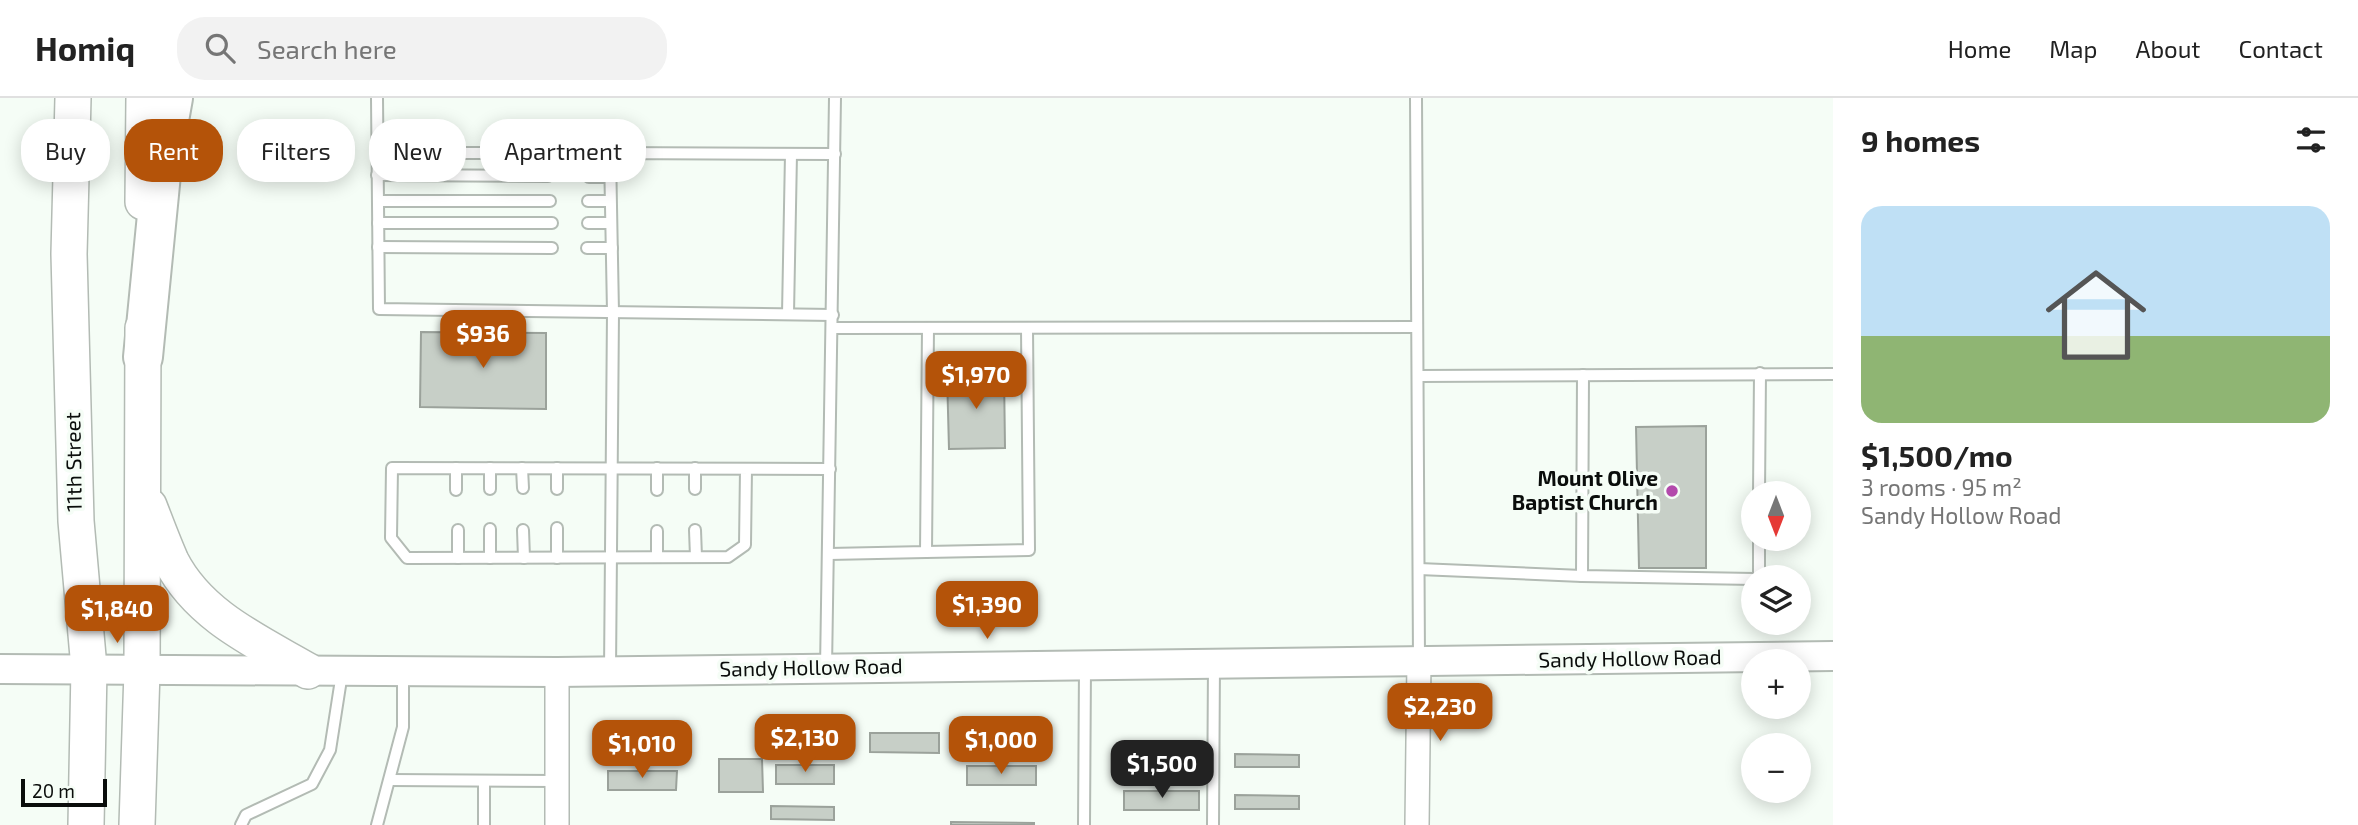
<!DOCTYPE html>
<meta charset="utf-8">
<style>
:root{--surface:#fff;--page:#f2f2f2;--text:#222;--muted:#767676;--line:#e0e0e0;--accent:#b45309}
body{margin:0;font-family:"Exo 2",sans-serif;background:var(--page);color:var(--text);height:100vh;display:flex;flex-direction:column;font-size:26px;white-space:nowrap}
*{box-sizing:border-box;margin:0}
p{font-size:23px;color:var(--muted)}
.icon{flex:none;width:38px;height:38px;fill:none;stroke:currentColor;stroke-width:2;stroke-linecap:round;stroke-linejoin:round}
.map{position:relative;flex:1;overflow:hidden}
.side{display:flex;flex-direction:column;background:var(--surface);width:525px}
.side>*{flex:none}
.hud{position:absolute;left:21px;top:21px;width:665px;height:63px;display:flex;gap:14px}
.needle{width:46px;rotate:180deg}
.fabs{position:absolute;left:1741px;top:383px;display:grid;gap:14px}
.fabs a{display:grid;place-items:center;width:70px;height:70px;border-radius:50%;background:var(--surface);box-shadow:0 4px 18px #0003;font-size:35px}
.scale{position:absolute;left:21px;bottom:18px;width:86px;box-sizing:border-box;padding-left:7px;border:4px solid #0a0d0b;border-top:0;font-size:19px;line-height:24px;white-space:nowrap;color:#0a0d0b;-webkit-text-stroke:5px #f5fdf6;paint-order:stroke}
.price{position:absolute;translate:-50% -60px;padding:0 16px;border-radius:14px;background:var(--accent);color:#fff;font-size:23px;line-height:46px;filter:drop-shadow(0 2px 4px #0008)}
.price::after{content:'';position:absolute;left:50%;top:42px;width:21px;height:16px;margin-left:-10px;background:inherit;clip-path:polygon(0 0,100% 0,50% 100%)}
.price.active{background:#222;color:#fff}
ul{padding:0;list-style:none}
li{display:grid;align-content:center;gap:14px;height:371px;padding:0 28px}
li+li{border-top:2px solid var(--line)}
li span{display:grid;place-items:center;height:217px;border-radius:21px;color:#555}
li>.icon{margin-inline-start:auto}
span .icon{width:126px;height:126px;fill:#fffc;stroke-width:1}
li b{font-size:30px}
h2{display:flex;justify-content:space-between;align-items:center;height:84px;padding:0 28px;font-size:30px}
.pill{padding:0 24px;border-radius:28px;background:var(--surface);box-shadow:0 4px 18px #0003;font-size:24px;line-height:63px}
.pill.active{background:var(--accent);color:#fff}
header{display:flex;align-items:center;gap:42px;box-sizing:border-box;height:98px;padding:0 35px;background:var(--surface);border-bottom:2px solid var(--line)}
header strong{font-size:33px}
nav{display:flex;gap:38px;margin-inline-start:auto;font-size:24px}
.search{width:490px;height:63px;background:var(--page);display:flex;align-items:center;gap:18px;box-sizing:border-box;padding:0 24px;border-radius:28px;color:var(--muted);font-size:26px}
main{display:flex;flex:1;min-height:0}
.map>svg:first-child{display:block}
</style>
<header>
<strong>Homiq</strong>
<div class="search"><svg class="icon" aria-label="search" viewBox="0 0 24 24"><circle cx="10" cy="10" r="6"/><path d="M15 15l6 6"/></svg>Search here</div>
<nav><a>Home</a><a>Map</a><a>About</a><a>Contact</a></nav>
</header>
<main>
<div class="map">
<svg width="1833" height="727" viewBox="0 0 1833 727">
<rect width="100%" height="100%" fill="#f5fdf6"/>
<!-- building -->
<g fill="#c7cfc7" stroke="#9ba29b" stroke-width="2">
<polygon points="421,234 546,235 546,311 420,309"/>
<polygon points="1004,275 1005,350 949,351 947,276"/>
<polygon points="1706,328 1706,470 1639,470 1636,329"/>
<polygon points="968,630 1037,630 1036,649 968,649"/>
<rect x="761" y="633" width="77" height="18"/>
<polygon points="870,635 939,635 939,655 870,654"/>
<polygon points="1235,656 1299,657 1299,669 1235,669"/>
<polygon points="719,661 762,661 763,694 719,694"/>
<rect x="776" y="667" width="58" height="19"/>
<rect x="967" y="668" width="69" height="19"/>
<polygon points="608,673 677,673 676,692 608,692"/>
<rect x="1124" y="693" width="75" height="19"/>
<polygon points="1235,697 1299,698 1299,711 1235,711"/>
<polygon points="771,708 834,709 834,722 771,721"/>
<polygon points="951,724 1034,725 1034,727 951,727"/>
</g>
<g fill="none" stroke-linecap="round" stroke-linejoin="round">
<!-- service casing -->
<g stroke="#b3bbb4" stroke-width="14">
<g id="service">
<polyline points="377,0 379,211 833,217"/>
<polyline points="1416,0 1419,561"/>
<polyline points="377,55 548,55"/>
<polyline points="588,55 610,55"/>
<polyline points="377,77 548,78"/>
<polyline points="589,79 610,79"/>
<polyline points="378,103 550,103"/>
<polyline points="588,103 610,103"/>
<polyline points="378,125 552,125"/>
<polyline points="588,125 611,125"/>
<polyline points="378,149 552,150"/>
<polyline points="587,150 612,150"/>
<polyline points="788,216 791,56"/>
<polyline points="833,230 1417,229"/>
<polyline points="1583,277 1582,478 1754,481"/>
<polyline points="1419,278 1833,276"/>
<polyline points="456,370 456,392"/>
<polyline points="490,370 490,391"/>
<polyline points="522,370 523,390"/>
<polyline points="557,370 557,391"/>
<polyline points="657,370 657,392"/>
<polyline points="695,370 695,391"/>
<polyline points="746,371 745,447 728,459 407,460 391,440 392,370 830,371"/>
<polyline points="1759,396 1760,275"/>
<polyline points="557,430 557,460"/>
<polyline points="490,431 490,460"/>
<polyline points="458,432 458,460"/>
<polyline points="523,432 524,460"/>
<polyline points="695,432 696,459"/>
<polyline points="657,433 657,459"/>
<polyline points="926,454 1029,452 1027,230"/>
<polyline points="829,456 926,454 928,230"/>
<polyline points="1419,471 1582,478"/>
<polyline points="1759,480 1759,441"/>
<polyline points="826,570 835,0"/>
<polyline points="610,573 613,214 610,55 835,56"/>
<polyline points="390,682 557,683"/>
<polyline points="484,683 484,727"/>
<polyline points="241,727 246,717 312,686 330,652 342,575"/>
<polyline points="377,727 403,629 403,576"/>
<polyline points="1084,727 1085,569"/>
<polyline points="1213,727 1214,565"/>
</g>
</g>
<!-- minor casing -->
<g stroke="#b3bbb4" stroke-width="26">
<g id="minor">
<polyline points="557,727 557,574"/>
<polyline points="1417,727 1419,563"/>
</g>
</g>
<!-- tertiary casing -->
<g stroke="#b3bbb4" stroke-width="32">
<polyline id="tertiary" points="0,571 557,574 1833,558"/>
</g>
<!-- primary casing -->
<g stroke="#b3bbb4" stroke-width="38">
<g id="primary">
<polyline points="73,0 69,156 76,423 89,570 86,727"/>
<polyline points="143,104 144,0"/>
<path d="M 149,408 C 156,426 163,445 171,463 C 199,518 258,544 308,573"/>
<polyline points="137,727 142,573 143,230"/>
</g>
</g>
<!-- motorway casing -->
<g stroke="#b3bbb4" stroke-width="42">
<polyline id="motorway" points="143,259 163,56 173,0"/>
</g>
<!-- service -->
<use href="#service" stroke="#fff" stroke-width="10"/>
<!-- minor -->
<use href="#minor" stroke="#fff" stroke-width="23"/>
<!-- tertiary -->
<use href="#tertiary" stroke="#fff" stroke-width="28"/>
<!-- primary -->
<use href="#primary" stroke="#fff" stroke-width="35"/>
<!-- motorway -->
<use href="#motorway" stroke="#fff" stroke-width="38"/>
</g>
<!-- markers -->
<circle fill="#b34aac" stroke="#f5fdf6" stroke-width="2.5" cx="1672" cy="393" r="7"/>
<g text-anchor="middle" stroke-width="7" stroke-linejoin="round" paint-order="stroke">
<!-- street labels -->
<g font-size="21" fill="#0a0d0b" stroke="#f5fdf6">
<text transform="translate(74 364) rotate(-91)" y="7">11th Street</text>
<text transform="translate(1630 561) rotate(-1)" y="7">Sandy Hollow Road</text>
<text transform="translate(811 570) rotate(-1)" y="7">Sandy Hollow Road</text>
</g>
<!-- poi labels -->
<g font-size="21" font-weight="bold" fill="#0a0d0b" stroke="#f5fdf6" text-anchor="end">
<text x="1658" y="388">Mount Olive<tspan x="1658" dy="24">Baptist Church</tspan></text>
</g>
</g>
</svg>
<div class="fabs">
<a><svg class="needle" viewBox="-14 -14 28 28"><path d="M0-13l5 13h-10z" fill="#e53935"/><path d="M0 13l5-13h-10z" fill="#767676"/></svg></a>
<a><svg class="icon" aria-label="layers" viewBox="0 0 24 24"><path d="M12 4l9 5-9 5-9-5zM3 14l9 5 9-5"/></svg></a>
<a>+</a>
<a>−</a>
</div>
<div class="scale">20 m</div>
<b class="price" style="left:483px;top:272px">$936</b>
<b class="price" style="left:976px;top:313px">$1,970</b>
<b class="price" style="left:987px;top:543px">$1,390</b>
<b class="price" style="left:117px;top:547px">$1,840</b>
<b class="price" style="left:1440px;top:645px">$2,230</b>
<b class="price" style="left:805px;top:676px">$2,130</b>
<b class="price" style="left:1001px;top:678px">$1,000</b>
<b class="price" style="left:642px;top:682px">$1,010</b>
<b class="price active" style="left:1162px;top:702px">$1,500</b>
<div class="hud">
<a class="pill">Buy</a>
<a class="pill active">Rent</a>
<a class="pill">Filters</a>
<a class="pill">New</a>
<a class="pill">Apartment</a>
</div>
</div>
<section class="side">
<h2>9 homes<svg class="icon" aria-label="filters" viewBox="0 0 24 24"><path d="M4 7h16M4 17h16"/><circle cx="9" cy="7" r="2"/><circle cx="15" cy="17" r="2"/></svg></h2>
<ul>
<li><span style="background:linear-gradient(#bfe0f5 60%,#8fb573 0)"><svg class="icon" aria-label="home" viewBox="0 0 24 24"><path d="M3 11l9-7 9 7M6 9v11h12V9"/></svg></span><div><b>$1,500/mo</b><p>3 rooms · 95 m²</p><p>Sandy Hollow Road</p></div></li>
</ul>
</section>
</main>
